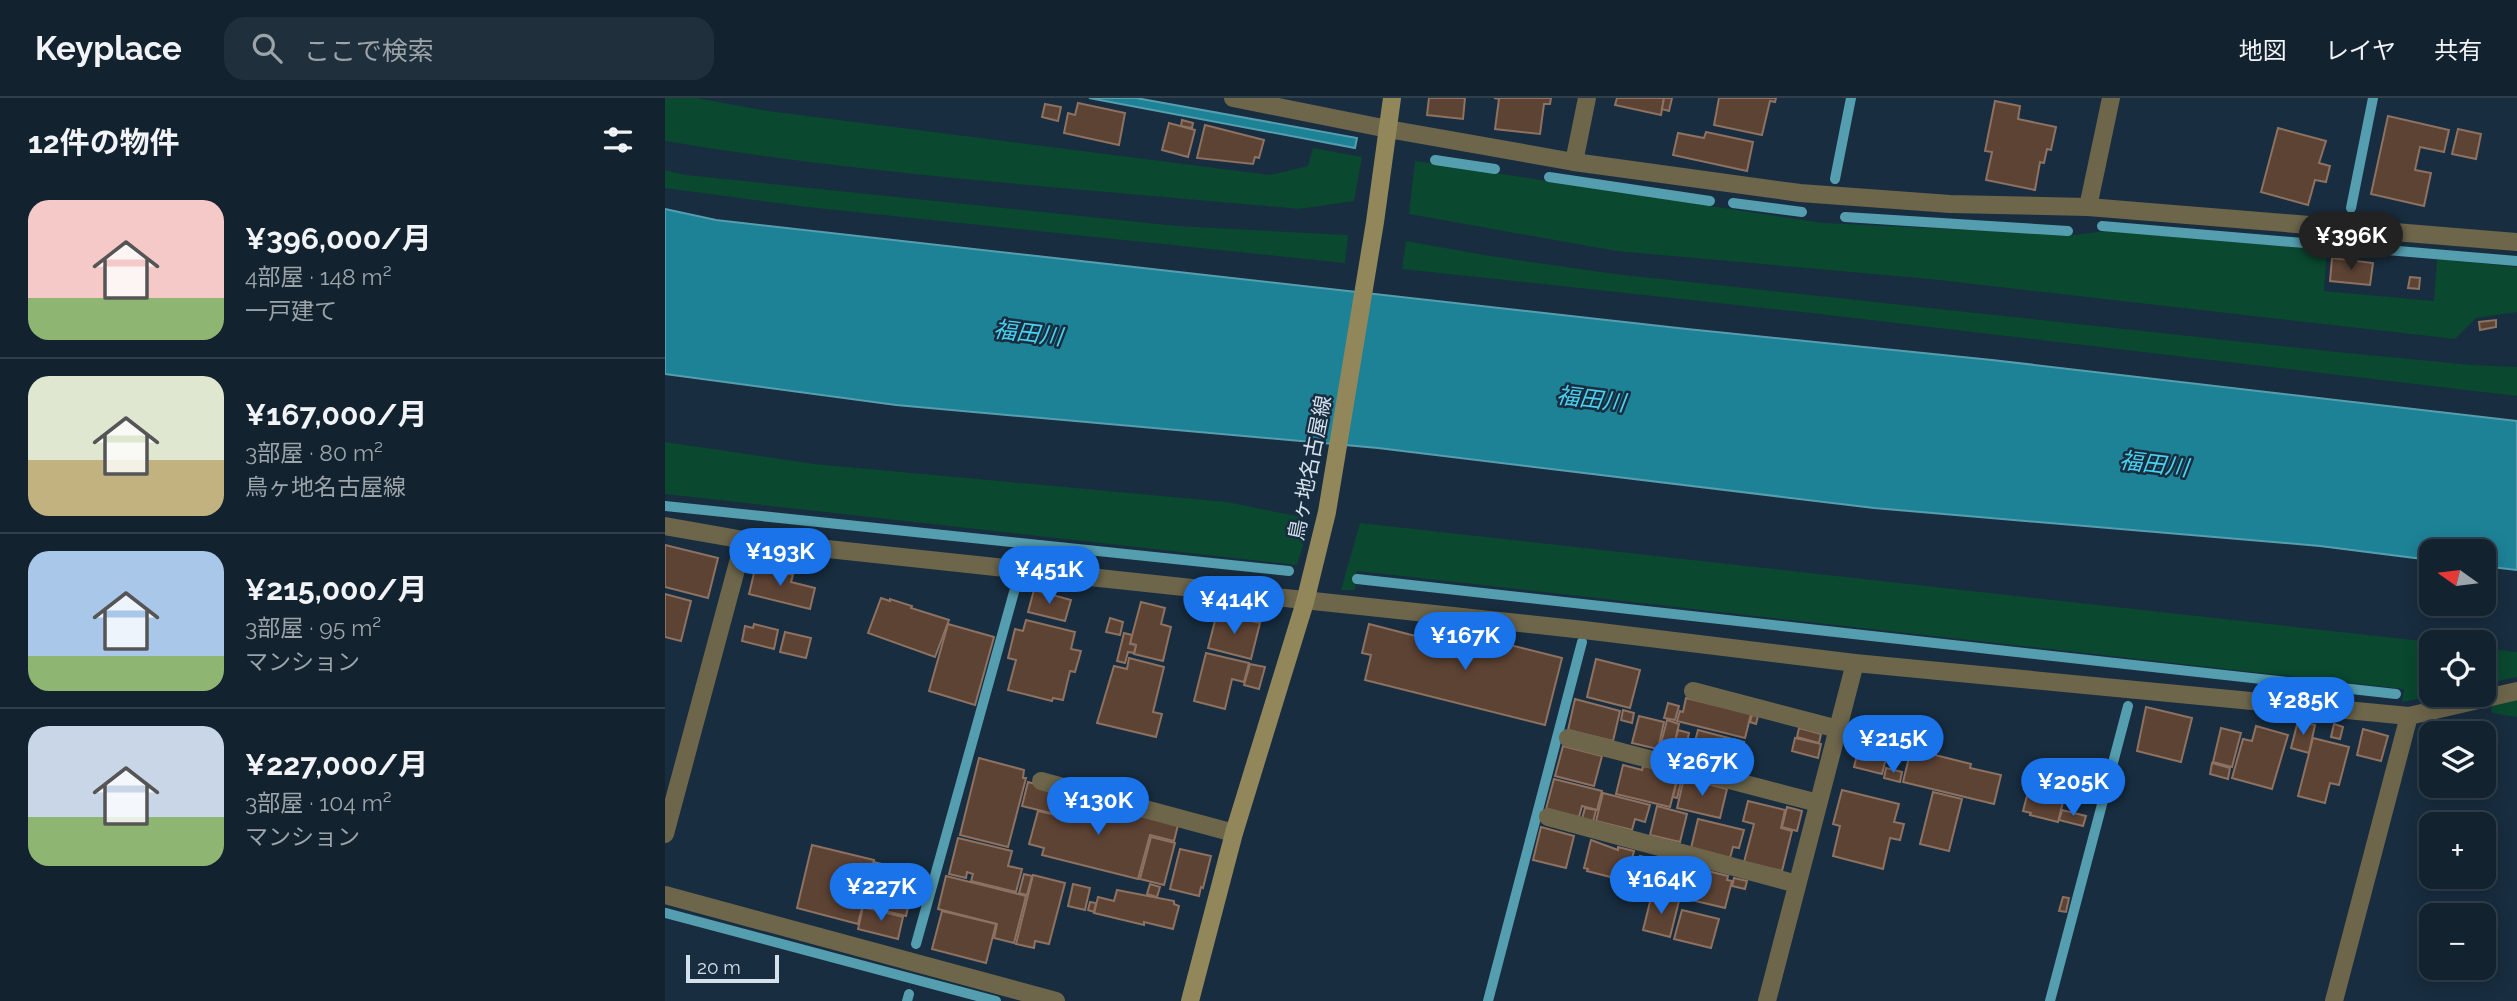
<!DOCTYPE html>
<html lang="ja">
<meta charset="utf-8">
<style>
:root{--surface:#12222f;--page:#1f2f3b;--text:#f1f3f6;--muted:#9ca4aa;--line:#313f4b;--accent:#1a73e8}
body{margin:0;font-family:Raleway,"Noto Sans JP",sans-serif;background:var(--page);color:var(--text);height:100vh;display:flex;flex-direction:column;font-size:26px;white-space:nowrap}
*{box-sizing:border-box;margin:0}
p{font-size:23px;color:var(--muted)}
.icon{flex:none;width:38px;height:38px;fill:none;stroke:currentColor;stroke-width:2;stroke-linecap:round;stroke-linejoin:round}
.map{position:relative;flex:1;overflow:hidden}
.drawer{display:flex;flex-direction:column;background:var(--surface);width:665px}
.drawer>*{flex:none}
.needle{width:46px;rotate:284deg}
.controls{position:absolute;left:1754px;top:441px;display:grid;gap:14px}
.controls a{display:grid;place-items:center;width:77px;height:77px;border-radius:14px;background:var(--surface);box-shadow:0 4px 18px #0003,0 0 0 2px var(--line);font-size:35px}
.scale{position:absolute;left:21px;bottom:18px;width:93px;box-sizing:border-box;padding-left:7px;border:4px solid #d4e0ec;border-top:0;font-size:19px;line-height:24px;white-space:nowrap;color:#d4e0ec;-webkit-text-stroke:5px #182d3f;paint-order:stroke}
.price{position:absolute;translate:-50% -60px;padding:0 16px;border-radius:24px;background:var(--accent);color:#fff;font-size:23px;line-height:46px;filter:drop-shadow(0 2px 4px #0008)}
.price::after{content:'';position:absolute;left:50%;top:42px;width:21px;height:16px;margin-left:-10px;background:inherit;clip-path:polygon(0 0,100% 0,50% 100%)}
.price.on{background:#222;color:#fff}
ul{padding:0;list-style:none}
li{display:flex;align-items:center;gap:21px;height:175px;padding:0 28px}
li+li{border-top:2px solid var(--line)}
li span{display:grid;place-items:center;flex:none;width:196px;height:140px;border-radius:21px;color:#555}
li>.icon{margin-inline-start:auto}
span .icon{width:84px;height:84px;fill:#fffc;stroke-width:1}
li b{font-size:30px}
h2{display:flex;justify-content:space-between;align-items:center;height:84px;padding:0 28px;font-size:30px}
header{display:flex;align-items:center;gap:42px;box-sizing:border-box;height:98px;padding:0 35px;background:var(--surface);border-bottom:2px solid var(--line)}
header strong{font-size:33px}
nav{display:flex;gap:38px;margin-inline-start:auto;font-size:24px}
.search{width:490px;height:63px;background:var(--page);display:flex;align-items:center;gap:18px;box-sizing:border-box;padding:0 24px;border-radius:21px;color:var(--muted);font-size:26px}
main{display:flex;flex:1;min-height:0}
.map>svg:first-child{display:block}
</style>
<header>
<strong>Keyplace</strong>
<div class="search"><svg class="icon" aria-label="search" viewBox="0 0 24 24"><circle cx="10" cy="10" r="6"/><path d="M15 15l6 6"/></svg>ここで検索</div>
<nav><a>地図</a><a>レイヤ</a><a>共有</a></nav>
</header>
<main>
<section class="drawer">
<h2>12件の物件<svg class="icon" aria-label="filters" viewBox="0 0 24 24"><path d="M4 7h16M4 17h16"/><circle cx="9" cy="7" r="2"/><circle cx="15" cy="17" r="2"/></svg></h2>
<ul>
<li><span style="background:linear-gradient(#f6c9c9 70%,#8fb573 0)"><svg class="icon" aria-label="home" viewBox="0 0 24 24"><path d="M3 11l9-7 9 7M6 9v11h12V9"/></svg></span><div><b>¥396,000/月</b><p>4部屋 · 148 m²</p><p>一戸建て</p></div></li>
<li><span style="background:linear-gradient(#dfe7d0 60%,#c2b280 0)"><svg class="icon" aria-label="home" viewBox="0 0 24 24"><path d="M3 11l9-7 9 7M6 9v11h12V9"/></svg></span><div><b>¥167,000/月</b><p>3部屋 · 80 m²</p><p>鳥ヶ地名古屋線</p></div></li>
<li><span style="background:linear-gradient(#a9c7e8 75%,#8fb573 0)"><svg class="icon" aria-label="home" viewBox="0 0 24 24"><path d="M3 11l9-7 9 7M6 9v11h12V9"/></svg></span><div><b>¥215,000/月</b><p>3部屋 · 95 m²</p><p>マンション</p></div></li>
<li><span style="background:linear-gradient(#c9d6e8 65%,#8fb573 0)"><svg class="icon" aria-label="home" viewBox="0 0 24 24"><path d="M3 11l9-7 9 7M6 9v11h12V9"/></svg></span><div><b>¥227,000/月</b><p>3部屋 · 104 m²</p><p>マンション</p></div></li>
</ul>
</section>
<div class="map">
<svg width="1852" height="903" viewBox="0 0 1852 903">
<rect width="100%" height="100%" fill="#182d3f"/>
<!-- green -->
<g fill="#0a482f">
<path d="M 0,0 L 31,0 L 103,13 L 605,77 L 643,68 L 648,50 L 697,59 L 689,103 L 633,111 C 423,91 208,78 0,43 Z"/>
<polygon points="750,63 1158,125 1410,137 1442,133 1662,152 1659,193 1769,203 1772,161 1852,169 1852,214 1811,220 1790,241 1265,181 951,153 744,116"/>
<polygon points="0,72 21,77 512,128 683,137 680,165 142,109 0,90"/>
<polygon points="741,143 825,158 950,176 1672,254 1807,267 1852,269 1852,298 1146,215 737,171"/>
<polygon points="0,344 149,366 562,404 636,419 644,426 632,467 0,396"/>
<polygon points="695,425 1766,544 1766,597 1771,597 1737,604 1739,591 692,473 690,492 676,492"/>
<polygon points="1818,550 1852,554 1852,579 1818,586"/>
<polygon points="1852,600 1852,619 1827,615 1826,605"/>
</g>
<!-- water -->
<g fill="#1e8297" stroke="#559eb0" stroke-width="2">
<polygon points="424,0 471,0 692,40 690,50"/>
<polygon points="0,111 51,122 1022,231 1327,262 1852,323 1852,472 1818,468 1818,453 1766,453 1766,462 1655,448 1209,410 713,350 231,307 0,276"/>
</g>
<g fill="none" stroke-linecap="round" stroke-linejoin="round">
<!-- stream -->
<g stroke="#559eb0" stroke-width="10">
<polyline points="770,62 830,71"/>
<polyline points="884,79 1045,103"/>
<polyline points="1170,81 1186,0"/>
<polyline points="1068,105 1137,114"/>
<polyline points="1686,110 1708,0"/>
<polyline points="1180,119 1403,133"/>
<polyline points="1437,128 1852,163"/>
<polyline points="0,408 624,473"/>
<polyline points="692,481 1731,596"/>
<polyline points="1,815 331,903"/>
<polyline points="251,846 349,494"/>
<polyline points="242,903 244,896"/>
<polyline points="823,903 917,544"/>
<polyline points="1385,903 1463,608"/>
</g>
</g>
<!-- building -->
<g fill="#5d4334" stroke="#8d7161" stroke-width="2">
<polygon points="764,0 800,0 798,21 762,17"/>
<polygon points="829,0 886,0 885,6 879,6 875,36 830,31 834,1"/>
<polygon points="952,0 999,0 996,17 950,7"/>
<polygon points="999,0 1007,0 1004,13 997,11"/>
<polygon points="1054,0 1111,0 1110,4 1105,3 1097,37 1049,27"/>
<polygon points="1330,3 1355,8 1353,21 1391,29 1386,52 1382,51 1379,65 1375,64 1370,92 1321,82 1327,54 1320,53"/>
<polygon points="413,5 460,15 454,47 399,35 403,15 410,17"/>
<polygon points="380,6 396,9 393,23 377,19"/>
<polygon points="1723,18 1784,32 1779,54 1755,49 1750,72 1766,75 1759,108 1706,96"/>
<polygon points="517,22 528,25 527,30 516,28"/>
<polygon points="504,25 530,32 523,59 497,52"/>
<polygon points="540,27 599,42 594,60 590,59 588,66 532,60"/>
<polygon points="1613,30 1661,43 1654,65 1665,68 1661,84 1650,82 1643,107 1596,94"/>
<polygon points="1793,31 1816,36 1811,61 1787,56"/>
<polygon points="1041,34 1088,44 1082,73 1008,57 1013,35 1039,40"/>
<polygon points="1667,160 1708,165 1705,187 1665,183"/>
<polygon points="1745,179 1755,180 1754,191 1743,190"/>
<polygon points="1831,222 1831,229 1815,232 1814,224"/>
<polygon points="0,447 53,460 43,500 0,489"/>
<polygon points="91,467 128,477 126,484 150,490 145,511 84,496"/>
<polygon points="369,492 406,502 400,523 363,514"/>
<polygon points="0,496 26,503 16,543 0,539"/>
<polygon points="216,500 225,503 225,501 247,508 246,510 284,522 270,559 203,535"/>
<polygon points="476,504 500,510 496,526 506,529 498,563 469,556 471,547 465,545"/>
<polygon points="552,515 595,525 586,561 543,550"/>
<polygon points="445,520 458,524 455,537 441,534"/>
<polygon points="361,522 410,534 406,551 416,553 410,574 405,573 398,602 388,600 387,603 343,592 351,562 343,560 350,531 358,533"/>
<polygon points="89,526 113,532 109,551 77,543 80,528 88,530"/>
<polygon points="283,526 329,539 310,607 264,593"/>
<polygon points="704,526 801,551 805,537 897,560 880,627 700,582 706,557 697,555"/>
<polygon points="120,534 146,540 141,560 115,554"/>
<polygon points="459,535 467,537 465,546 471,547 469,555 463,554 460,565 452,563"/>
<polygon points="541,555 584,565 579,584 567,581 560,611 529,603"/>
<polygon points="464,560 499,569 488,614 497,616 491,639 432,625 449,568 462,571"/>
<polygon points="931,561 975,572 965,610 922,599"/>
<polygon points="585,566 600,569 594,591 579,587"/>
<polygon points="1021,600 1086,616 1080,640 1012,623 1015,613 1018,614"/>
<polygon points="910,601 955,613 948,643 903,632"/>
<polygon points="1003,605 1014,608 1010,622 999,620"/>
<polygon points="1481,609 1527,620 1516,664 1472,653"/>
<polygon points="958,612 969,615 967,625 956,622"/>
<polygon points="1087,617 1093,618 1091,626 1085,624"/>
<polygon points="974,618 999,624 993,651 967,645"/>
<polygon points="1002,622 1014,626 1007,656 994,653"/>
<polygon points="1633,623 1650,627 1644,655 1626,650"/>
<polygon points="1669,626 1678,629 1675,641 1666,639"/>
<polygon points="1591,628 1623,637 1607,691 1567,680 1578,641 1587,643"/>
<polygon points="1134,630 1156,636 1154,645 1132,639"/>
<polygon points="1556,630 1576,635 1567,669 1548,664"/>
<polygon points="1698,631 1723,638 1716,663 1692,657"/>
<polygon points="1013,632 1024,635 1021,649 1028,650 1025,661 1007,656"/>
<polygon points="1033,632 1079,644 1071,673 1025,662"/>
<polygon points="1130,640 1156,646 1153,660 1127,653"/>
<polygon points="1648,640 1684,649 1674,687 1665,685 1660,705 1633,698"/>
<polygon points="1195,645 1223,652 1217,676 1189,669"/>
<polygon points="898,648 937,658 929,688 890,678"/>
<polygon points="1246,651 1306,666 1305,670 1336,677 1329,706 1238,684"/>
<polygon points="314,660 359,672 358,680 361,680 343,749 295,737"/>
<polygon points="1547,665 1565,670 1563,681 1545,676"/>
<polygon points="958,667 977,672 978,668 994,671 993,676 1012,681 1005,709 951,696"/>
<polygon points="1221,670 1237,674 1235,684 1219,680"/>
<polygon points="1019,680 1062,691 1055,720 1012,710"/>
<polygon points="889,681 937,693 932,712 917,708 914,719 881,711"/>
<polygon points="1012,683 1016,684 1012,700 1008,699"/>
<polygon points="363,684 400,694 394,717 357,708"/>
<polygon points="1177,692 1234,706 1229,724 1239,726 1235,742 1225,740 1218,771 1168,758 1175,728 1168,726"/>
<polygon points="1371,693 1399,700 1393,724 1365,717 1366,715 1358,713 1363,694 1370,696"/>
<polygon points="1268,694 1297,701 1284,753 1255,746"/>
<polygon points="938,695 985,707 980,724 970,721 967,732 931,723"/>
<polygon points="400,699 513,727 509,743 485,737 473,781 377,757 379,750 364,746 373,713 396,718"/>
<polygon points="1083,703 1120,712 1116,730 1127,733 1117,773 1079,764 1089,726 1078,723"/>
<polygon points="992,708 1022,716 1015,744 985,737"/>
<polygon points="1122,709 1137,713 1132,733 1117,729"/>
<polygon points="920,710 931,712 928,724 917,721"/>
<polygon points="1397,712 1421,718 1418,728 1394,722"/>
<polygon points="1033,721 1079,732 1074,750 1068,749 1065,760 1026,750"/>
<polygon points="876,729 909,738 901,770 868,762"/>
<polygon points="486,739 510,745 499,787 475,781"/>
<polygon points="293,740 347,753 343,768 357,771 351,794 306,783 308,776 302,774 301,780 284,776"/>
<polygon points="926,742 953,752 953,749 969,753 961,783 922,773 923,771 919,770"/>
<polygon points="147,747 209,762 193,826 132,810"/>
<polygon points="515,751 546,758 538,790 536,789 534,798 505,791"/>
<polygon points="975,758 1018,769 1012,796 968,785"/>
<polygon points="209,764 260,777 258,786 253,785 250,798 246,797 241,818 199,808"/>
<polygon points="1031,770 1063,778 1062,782 1067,783 1060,810 1018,800 1025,773 1030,774"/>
<polygon points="359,776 367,778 362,797 354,795"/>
<polygon points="368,777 400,785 384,846 370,843 369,850 351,846"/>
<polygon points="281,778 361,798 349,845 329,840 332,826 273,811"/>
<polygon points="1069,780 1082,783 1080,791 1067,788"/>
<polygon points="408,786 425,790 420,812 403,808"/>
<polygon points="485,786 495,789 492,799 482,796"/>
<polygon points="452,792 509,803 509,806 514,808 508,831 479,824 479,827 429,815 433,799 449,803"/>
<polygon points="987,796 1014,803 1005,839 978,832"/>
<polygon points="1398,799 1404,800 1401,814 1394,813"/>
<polygon points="425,804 431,805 429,814 423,812"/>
<polygon points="198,809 238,819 233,841 193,831"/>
<polygon points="1017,812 1054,821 1046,850 1009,841"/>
<polygon points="277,813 331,826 321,865 267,851"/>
</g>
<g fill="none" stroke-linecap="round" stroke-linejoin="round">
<!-- lane -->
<g stroke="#6d664b" stroke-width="18">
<polyline points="1028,593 1173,631"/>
<polyline points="903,640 1153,705"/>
<polyline points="376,683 569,735"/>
<polyline points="883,719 1132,786"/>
</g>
<!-- street -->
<g stroke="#6d664b" stroke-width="18">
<polyline points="568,0 723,31 909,64 1135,95 1285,106 1423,109 1852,144"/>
<polyline points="909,64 922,0"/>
<polyline points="1423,109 1446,0"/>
<polyline points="0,428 79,442 919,532 1190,565 1744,618"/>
<polyline points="0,736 79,442"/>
<polyline points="0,797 391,903"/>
<polyline points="1102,903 1190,565"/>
<polyline points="1669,903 1744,618 1852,593"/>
</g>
<!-- secondary -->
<polyline stroke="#92875b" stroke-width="18" points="525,903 569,735 640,504 662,414 710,124 727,0"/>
</g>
<g text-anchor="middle" stroke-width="5" stroke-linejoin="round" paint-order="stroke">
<!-- street labels -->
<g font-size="21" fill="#d4e0ec" stroke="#182d3f">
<text transform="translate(645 370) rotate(-79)" y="7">鳥ヶ地名古屋線</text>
</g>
<!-- water labels -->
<g font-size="23" font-style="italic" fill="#4ad1f0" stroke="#182d3f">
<text transform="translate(363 235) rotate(7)" y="8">福田川</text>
<text transform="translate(926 301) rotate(7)" y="8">福田川</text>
<text transform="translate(1489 366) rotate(7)" y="8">福田川</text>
</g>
</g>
</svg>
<div class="controls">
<a><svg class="needle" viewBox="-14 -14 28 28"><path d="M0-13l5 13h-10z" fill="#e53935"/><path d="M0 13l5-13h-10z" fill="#9ca4aa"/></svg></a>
<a><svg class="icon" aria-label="locate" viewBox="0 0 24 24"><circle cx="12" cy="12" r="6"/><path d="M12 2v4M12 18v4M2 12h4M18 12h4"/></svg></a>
<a><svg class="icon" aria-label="layers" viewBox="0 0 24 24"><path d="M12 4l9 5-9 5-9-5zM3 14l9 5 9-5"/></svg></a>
<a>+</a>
<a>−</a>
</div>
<div class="scale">20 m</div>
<b class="price on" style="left:1686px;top:174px">¥396K</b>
<b class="price" style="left:115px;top:490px">¥193K</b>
<b class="price" style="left:384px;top:508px">¥451K</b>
<b class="price" style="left:569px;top:538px">¥414K</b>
<b class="price" style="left:800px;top:574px">¥167K</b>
<b class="price" style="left:1638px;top:639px">¥285K</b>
<b class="price" style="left:1228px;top:677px">¥215K</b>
<b class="price" style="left:1037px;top:700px">¥267K</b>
<b class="price" style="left:1408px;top:720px">¥205K</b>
<b class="price" style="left:433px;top:739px">¥130K</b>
<b class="price" style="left:996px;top:818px">¥164K</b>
<b class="price" style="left:216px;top:825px">¥227K</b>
</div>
</main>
